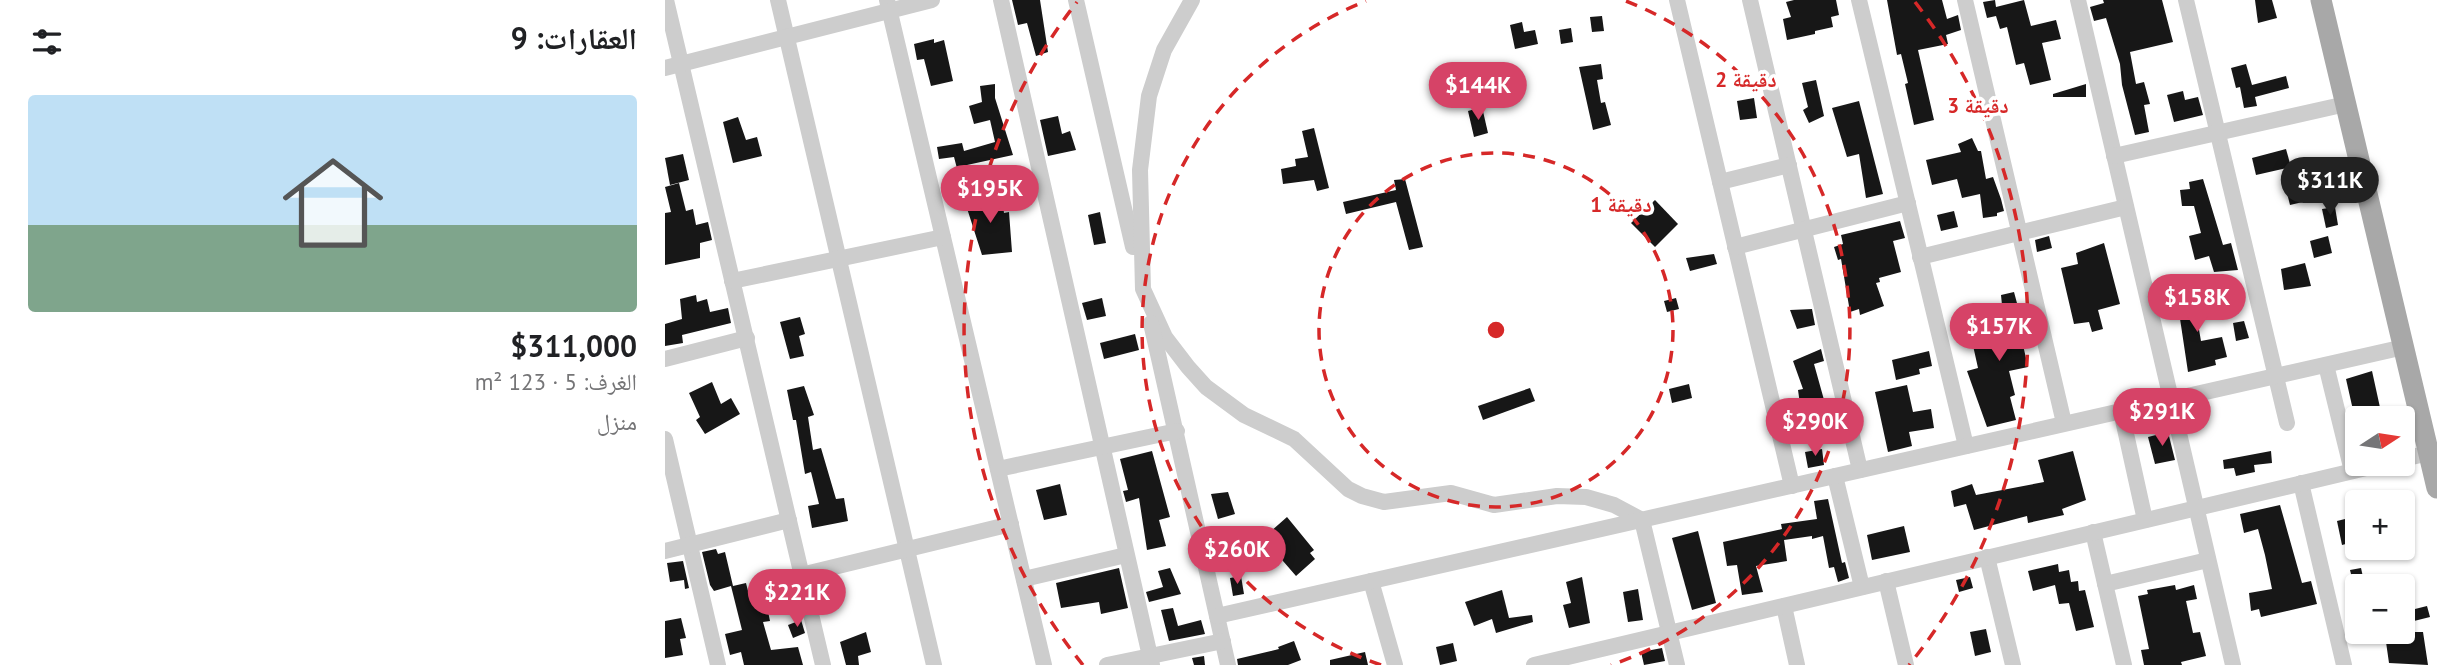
<!DOCTYPE html>
<html lang="ar">
<meta charset="utf-8">
<style>
:root{--surface:#fff;--page:#f6f6f6;--text:#202124;--muted:#757577;--accent:#d64367}
body{margin:0;font-family:"PT Sans","Noto Naskh Arabic",sans-serif;background:var(--page);color:var(--text);direction:rtl;height:100vh;display:flex;flex-direction:column;font-size:26px;white-space:nowrap}
*{box-sizing:border-box;margin:0}
p{font-size:23px;color:var(--muted)}
.icon{flex:none;width:38px;height:38px;fill:none;stroke:currentColor;stroke-width:2;stroke-linecap:round;stroke-linejoin:round}
.map{position:relative;flex:1;overflow:hidden;direction:ltr}
.sheet{display:flex;flex-direction:column;background:var(--surface);width:665px}
.sheet>*{flex:none}
.needle{width:46px;rotate:78deg}
.controls{position:absolute;left:1680px;top:406px;display:grid;gap:14px}
.controls a{display:grid;place-items:center;width:70px;height:70px;border-radius:7px;background:var(--surface);box-shadow:0 2px 5px #0004;font-size:35px}
.price{position:absolute;translate:-50% -60px;padding:0 16px;border-radius:24px;background:var(--accent);color:#fff;font-size:23px;line-height:46px;filter:drop-shadow(0 2px 4px #0008)}
.price::after{content:'';position:absolute;left:50%;top:42px;width:21px;height:16px;margin-left:-10px;background:inherit;clip-path:polygon(0 0,100% 0,50% 100%)}
.price.on{background:#222;color:#fff}
ul{padding:0;list-style:none}
li{display:grid;align-content:center;gap:14px;height:371px;padding:0 28px}
li span{display:grid;place-items:center;height:217px;border-radius:7px;color:#555}
li>.icon{margin-inline-start:auto}
span .icon{width:126px;height:126px;fill:#fffc;stroke-width:1}
li b{font-size:30px}
h2{display:flex;justify-content:space-between;align-items:center;height:84px;padding:0 28px;font-size:30px}
main{display:flex;flex:1;min-height:0}
.map>svg:first-child{display:block}
</style>
<main>
<div class="map">
<svg width="1772" height="665" viewBox="0 0 1772 665">
<rect width="100%" height="100%" fill="#fff"/>
<!-- building -->
<g fill="#171717">
<polygon points="347,0 375,0 383,52 371,56 362,23 353,25"/>
<polygon points="1129,0 1171,0 1174,15 1166,17 1168,27 1150,31 1150,34 1122,40 1118,19 1126,17 1121,2"/>
<polygon points="1222,0 1277,0 1282,19 1293,15 1296,30 1281,35 1283,44 1253,50 1269,120 1249,125 1240,84 1243,83 1236,54 1232,55"/>
<polygon points="1330,0 1331,7 1359,0 1366,26 1391,20 1396,39 1377,43 1386,80 1365,85 1359,63 1351,65 1342,27 1335,29 1331,16 1322,18 1318,2"/>
<polygon points="1438,0 1497,0 1508,42 1465,52 1471,84 1479,82 1485,104 1479,105 1484,132 1470,135 1457,85 1455,64 1441,18 1429,21 1425,7 1439,3"/>
<polygon points="1590,0 1607,0 1612,18 1593,23"/>
<polygon points="937,16 939,31 927,32 925,17"/>
<polygon points="857,22 859,32 870,30 873,44 850,49 845,25"/>
<polygon points="906,28 908,42 896,44 894,30"/>
<polygon points="269,39 269,43 279,40 288,81 266,86 259,59 252,60 249,44"/>
<polygon points="936,64 938,79 932,80 936,103 940,102 946,125 928,130 914,67"/>
<polygon points="1581,64 1587,85 1621,76 1624,88 1590,97 1592,106 1579,108 1575,87 1571,88 1566,68"/>
<polygon points="1151,80 1159,116 1144,123 1138,110 1143,107 1137,83"/>
<polygon points="330,84 330,98 348,155 302,165 305,178 295,180 289,157 274,159 272,147 297,143 299,151 330,142 325,120 309,124 304,106 317,102 315,86"/>
<polygon points="1421,84 1421,97 1388,97 1388,94"/>
<polygon points="1518,91 1520,100 1533,97 1538,115 1509,122 1502,95"/>
<polygon points="1089,98 1092,118 1075,120 1072,101"/>
<polygon points="1194,101 1218,194 1201,198 1194,154 1182,157 1167,108"/>
<polygon points="817,107 823,133 809,137 803,111"/>
<polygon points="393,116 397,134 405,131 411,150 383,156 375,120"/>
<polygon points="73,117 81,140 92,137 97,156 68,163 58,122"/>
<polygon points="649,128 664,188 652,191 649,180 618,184 616,169 631,166 630,159 643,157 637,131"/>
<polygon points="1307,138 1313,151 1316,151 1321,179 1328,177 1336,199 1339,211 1332,213 1332,216 1318,218 1315,194 1297,198 1292,179 1267,185 1261,160 1296,152 1293,144"/>
<polygon points="1621,149 1626,167 1591,175 1587,158"/>
<polygon points="18,154 24,180 5,185 0,158"/>
<polygon points="740,179 758,247 744,250 731,202 681,214 678,202 731,190 729,180"/>
<polygon points="1538,179 1558,245 1566,243 1573,270 1549,272 1544,256 1530,260 1524,236 1536,233 1529,206 1517,206 1515,190 1525,189 1524,182"/>
<polygon points="14,183 21,211 28,209 31,225 43,222 47,240 35,243 35,258 0,265 0,213 6,212 0,187"/>
<polygon points="1661,188 1663,196 1625,205 1622,193"/>
<polygon points="314,195 316,201 337,198 339,213 344,212 347,252 317,255 299,199"/>
<polygon points="990,200 1013,224 990,247 966,223"/>
<polygon points="1670,207 1673,225 1661,228 1657,209"/>
<polygon points="1289,211 1293,227 1276,231 1272,215"/>
<polygon points="435,212 441,243 429,245 423,215"/>
<polygon points="1235,221 1240,238 1228,241 1236,272 1214,278 1215,282 1211,283 1219,306 1195,315 1194,309 1185,312 1176,259 1173,260 1169,247 1178,244 1176,235"/>
<polygon points="1384,236 1387,248 1372,252 1370,240"/>
<polygon points="1663,236 1667,253 1649,258 1645,241"/>
<polygon points="1439,243 1455,304 1433,310 1438,329 1427,332 1424,322 1409,324 1396,268 1413,264 1411,253"/>
<polygon points="1049,254 1052,264 1025,271 1021,258"/>
<polygon points="1640,263 1646,286 1619,290 1616,269"/>
<polygon points="1537,287 1540,299 1529,301 1536,341 1557,337 1562,357 1550,360 1551,365 1523,372 1511,292"/>
<polygon points="1349,292 1363,344 1358,345 1363,367 1344,371 1350,395 1345,397 1351,420 1322,427 1302,371 1313,368 1307,341 1323,337 1320,318 1338,315 1336,295"/>
<polygon points="31,295 32,302 42,299 45,312 63,308 66,323 17,335 18,343 0,346 0,324 17,319 15,299"/>
<polygon points="437,298 441,316 422,320 417,303"/>
<polygon points="1011,298 1014,309 1002,312 999,301"/>
<polygon points="1147,309 1150,325 1132,329 1125,310"/>
<polygon points="135,317 140,334 134,336 139,356 125,359 115,322"/>
<polygon points="1579,321 1584,338 1571,341 1568,323"/>
<polygon points="470,334 474,350 439,359 435,343"/>
<polygon points="1156,349 1159,361 1149,364 1161,407 1149,411 1150,416 1137,418 1133,390 1138,389 1128,361"/>
<polygon points="1264,351 1267,366 1254,369 1255,374 1231,380 1227,360"/>
<polygon points="1707,371 1716,412 1690,419 1681,379"/>
<polygon points="47,382 56,404 66,398 75,414 40,434 31,420 35,417 24,393"/>
<polygon points="1024,384 1027,398 1007,403 1004,389"/>
<polygon points="1242,385 1248,412 1266,409 1269,428 1244,432 1247,446 1223,452 1210,392"/>
<polygon points="139,386 149,415 143,417 148,450 156,448 171,499 179,498 183,521 147,528 143,506 154,504 146,472 140,474 131,420 128,420 122,390"/>
<polygon points="865,388 870,401 818,420 813,406"/>
<polygon points="1503,432 1510,460 1490,464 1483,437"/>
<polygon points="1157,449 1159,465 1143,468 1140,452"/>
<polygon points="487,451 505,517 494,520 501,546 482,550 474,498 461,502 458,491 463,490 455,459"/>
<polygon points="1408,451 1421,500 1397,509 1399,515 1363,523 1362,516 1309,530 1301,504 1289,507 1286,491 1307,484 1311,495 1379,482 1373,460"/>
<polygon points="1606,451 1607,463 1589,465 1590,472 1571,476 1569,468 1559,469 1558,460"/>
<polygon points="395,484 402,515 379,520 371,490"/>
<polygon points="563,492 570,514 553,519 546,494"/>
<polygon points="1163,499 1177,563 1180,562 1184,578 1173,582 1169,567 1164,568 1158,536 1147,539 1147,536 1119,540 1122,561 1091,566 1098,592 1077,595 1072,565 1062,566 1058,542 1117,529 1116,524 1152,519 1149,501"/>
<polygon points="1615,505 1637,583 1646,581 1652,604 1596,617 1594,609 1586,611 1584,593 1607,589 1600,555 1593,529 1579,533 1575,514"/>
<polygon points="622,517 649,550 645,553 650,559 631,576 598,538"/>
<polygon points="1688,517 1692,541 1677,545 1672,521"/>
<polygon points="1239,526 1245,552 1207,560 1202,535"/>
<polygon points="1033,531 1051,603 1027,610 1007,538"/>
<polygon points="51,549 53,554 60,552 68,586 81,583 84,595 99,592 105,621 98,622 106,650 133,647 138,665 79,665 76,652 65,655 60,634 77,630 66,586 49,591 45,585 37,552"/>
<polygon points="18,561 24,588 20,589 19,580 5,582 2,563"/>
<polygon points="1393,564 1394,572 1404,570 1406,582 1413,581 1414,591 1420,590 1429,627 1411,631 1404,603 1394,604 1390,585 1368,591 1363,571"/>
<polygon points="454,568 463,608 436,614 434,602 396,608 391,583"/>
<polygon points="505,568 516,594 484,602 481,592 498,587 493,571"/>
<polygon points="1696,568 1700,586 1689,586 1685,570"/>
<polygon points="576,576 579,594 568,596 565,578"/>
<polygon points="917,577 925,623 904,628 898,605 906,603 901,582"/>
<polygon points="1305,577 1308,588 1294,592 1291,580"/>
<polygon points="1510,585 1511,590 1529,585 1532,599 1521,601 1528,633 1535,632 1541,656 1516,662 1517,665 1479,665 1476,650 1484,649 1473,596 1483,594 1482,590"/>
<polygon points="973,589 978,620 963,622 958,592"/>
<polygon points="837,590 844,618 867,615 868,622 831,633 827,619 809,626 800,602"/>
<polygon points="1762,606 1765,617 1749,621 1746,610"/>
<polygon points="508,608 513,626 536,620 540,634 504,641 496,610"/>
<polygon points="16,618 21,638 15,639 18,655 0,658 0,621"/>
<polygon points="136,620 140,633 128,638 123,625"/>
<polygon points="1321,629 1326,652 1310,656 1305,632"/>
<polygon points="201,632 206,652 193,656 194,665 181,665 175,642"/>
<polygon points="1725,632 1758,632 1763,665 1724,663 1721,642 1727,641"/>
<polygon points="629,641 636,660 623,665 573,665 572,659 614,649 613,647"/>
<polygon points="788,643 792,661 775,665 771,647"/>
<polygon points="997,648 1000,661 979,665 976,652"/>
<polygon points="700,652 703,665 665,665 665,660"/>
<polygon points="539,656 540,665 529,665 527,658"/>
</g>
<g fill="none" stroke-linecap="round" stroke-linejoin="round">
<!-- minor -->
<g stroke="#cdcdcd" stroke-width="16">
<polyline points="1,0 158,665"/>
<polyline points="113,0 269,665"/>
<polyline points="222,0 379,665"/>
<polyline points="336,0 487,665"/>
<polyline points="411,0 468,247"/>
<polyline points="527,0 499,50 484,96 475,170 478,289 500,337 523,367 541,387 579,415 629,439 683,489 697,496 719,502 786,493 829,505 892,496 921,497 949,505 977,520 1012,665"/>
<polyline points="1012,0 1127,486"/>
<polyline points="1085,0 1195,470"/>
<polyline points="1194,0 1301,446"/>
<polyline points="1300,0 1399,423"/>
<polyline points="1413,0 1568,665"/>
<polyline points="1521,0 1622,423"/>
<polyline points="0,68 267,0"/>
<polyline points="1449,156 1681,104"/>
<polyline points="1055,182 1124,165"/>
<polyline points="1070,247 1243,203"/>
<polyline points="1255,257 1461,207"/>
<polyline points="67,281 278,237"/>
<polyline points="486,323 563,665"/>
<polyline points="0,359 82,338"/>
<polyline points="1661,365 1687,471"/>
<polyline points="1456,411 1480,520"/>
<polyline points="0,439 53,665"/>
<polyline points="1738,459 1764,453"/>
<polyline points="333,469 512,431"/>
<polyline points="1170,476 1197,587"/>
<polyline points="1636,483 1679,665"/>
<polyline points="1428,532 1459,665"/>
<polyline points="0,551 124,520"/>
<polyline points="1322,557 1348,665"/>
<polyline points="136,575 346,524"/>
<polyline points="359,579 461,555"/>
<polyline points="706,581 730,665"/>
<polyline points="1221,581 1241,665"/>
<polyline points="1440,584 1543,560"/>
<polyline points="1119,606 1132,665"/>
<polyline points="552,616 1739,347"/>
<polyline points="442,665 558,641"/>
<polyline points="869,665 1718,464"/>
</g>
<!-- major -->
<polyline stroke="#a8a8a8" stroke-width="21" points="1656,0 1772,488"/>
</g>
<!-- distance rings -->
<g fill="none" stroke="#d62828" stroke-width="3.5" stroke-dasharray="12 9">
<circle cx="831" cy="330" r="177"/>
<path d="M716 665A354 354 0 0 1 701 1M961 1A354 354 0 0 1 946 665"/>
<path d="M418 665A532 532 0 0 1 412 2M1250 2A532 532 0 0 1 1244 665"/>
</g>
<circle cx="831" cy="330" r="10" fill="#d62828" stroke="#fff" stroke-width="3.5"/>
<g font-size="21" text-anchor="middle" font-weight="bold" fill="#d62828" stroke="#fff" stroke-width="7" stroke-linejoin="round" paint-order="stroke">
<text x="1081" y="87">2 دقيقة</text>
<text x="1313" y="113">3 دقيقة</text>
<text x="956" y="212">1 دقيقة</text>
</g>
</svg>
<div class="controls">
<a><svg class="needle" viewBox="-14 -14 28 28"><path d="M0-13l5 13h-10z" fill="#e53935"/><path d="M0 13l5-13h-10z" fill="#757577"/></svg></a>
<a>+</a>
<a>−</a>
</div>
<b class="price" style="left:813px;top:122px">$144K</b>
<b class="price on" style="left:1665px;top:217px">$311K</b>
<b class="price" style="left:325px;top:225px">$195K</b>
<b class="price" style="left:1532px;top:334px">$158K</b>
<b class="price" style="left:1334px;top:363px">$157K</b>
<b class="price" style="left:1497px;top:448px">$291K</b>
<b class="price" style="left:1150px;top:458px">$290K</b>
<b class="price" style="left:572px;top:586px">$260K</b>
<b class="price" style="left:132px;top:629px">$221K</b>
</div>
<section class="sheet">
<h2>العقارات: 9<svg class="icon" aria-label="filters" viewBox="0 0 24 24"><path d="M4 7h16M4 17h16"/><circle cx="9" cy="7" r="2"/><circle cx="15" cy="17" r="2"/></svg></h2>
<ul>
<li><span style="background:linear-gradient(#bfe0f5 60%,#7fa58c 0)"><svg class="icon" aria-label="home" viewBox="0 0 24 24"><path d="M3 11l9-7 9 7M6 9v11h12V9"/></svg></span><div><b>$311,000</b><p>الغرف: 5 · 123 m²</p><p>منزل</p></div></li>
</ul>
</section>
</main>
